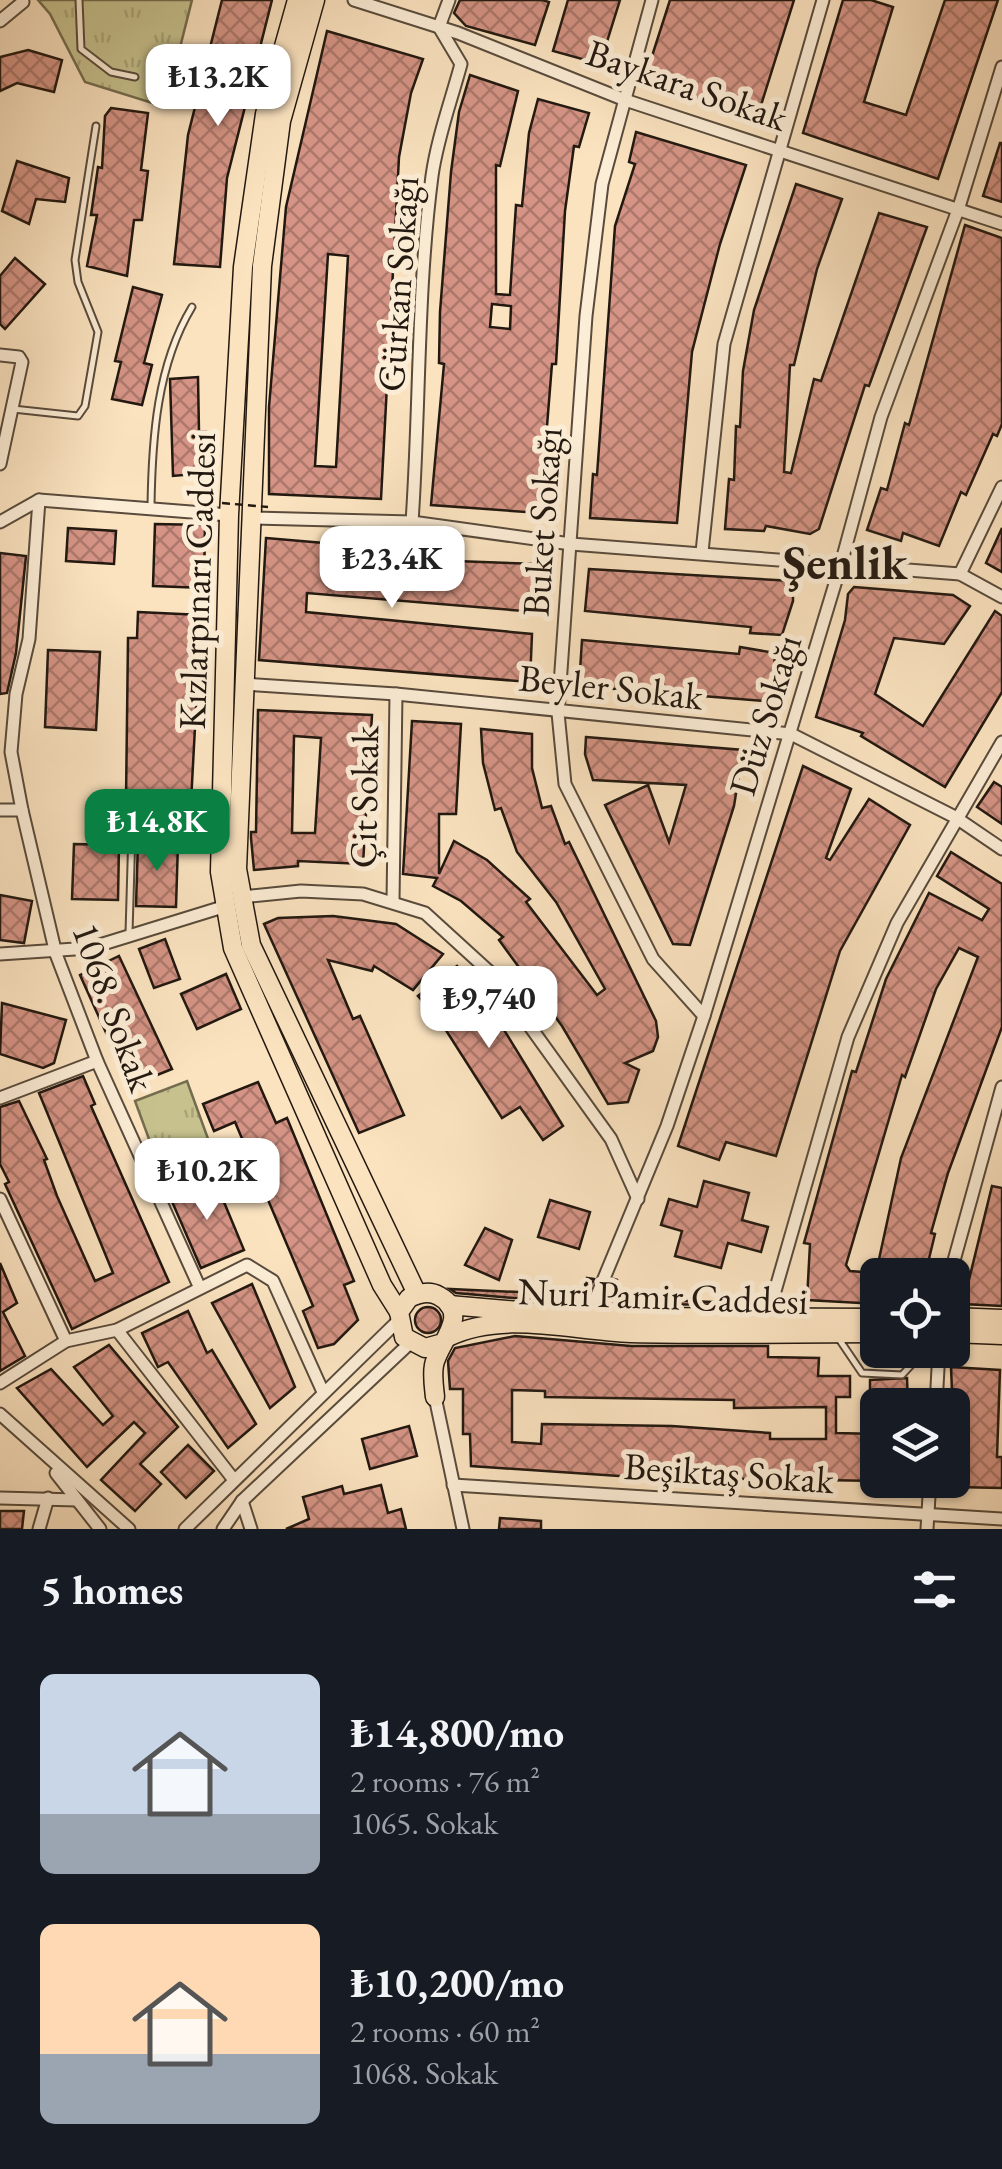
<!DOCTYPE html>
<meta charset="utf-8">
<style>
:root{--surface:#171b24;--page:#20242c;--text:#f1f3f6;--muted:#9ea1a6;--accent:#0b8043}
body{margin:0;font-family:"EB Garamond",serif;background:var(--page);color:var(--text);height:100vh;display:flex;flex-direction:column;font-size:38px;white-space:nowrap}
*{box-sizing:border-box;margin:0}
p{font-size:32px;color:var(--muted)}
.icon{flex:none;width:55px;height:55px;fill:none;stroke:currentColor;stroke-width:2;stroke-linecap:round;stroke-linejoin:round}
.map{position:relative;height:1529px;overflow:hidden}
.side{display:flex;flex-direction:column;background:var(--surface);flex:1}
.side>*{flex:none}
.controls{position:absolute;left:860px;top:1258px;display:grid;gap:20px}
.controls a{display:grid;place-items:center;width:110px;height:110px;border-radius:15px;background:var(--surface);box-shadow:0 2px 8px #0004;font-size:50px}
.price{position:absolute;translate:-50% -85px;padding:0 22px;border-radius:20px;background:#fff;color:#222;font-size:32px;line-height:65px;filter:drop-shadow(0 2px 5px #0008)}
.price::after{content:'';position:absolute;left:50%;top:60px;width:30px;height:22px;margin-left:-15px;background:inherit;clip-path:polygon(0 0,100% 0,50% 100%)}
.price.current{background:var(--accent);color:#fff}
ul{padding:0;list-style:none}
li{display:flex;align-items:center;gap:30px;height:250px;padding:0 40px}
li span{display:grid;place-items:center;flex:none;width:280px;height:200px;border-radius:15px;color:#555}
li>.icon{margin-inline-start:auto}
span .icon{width:120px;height:120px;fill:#fffc;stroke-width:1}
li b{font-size:42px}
h2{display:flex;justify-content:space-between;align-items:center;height:120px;padding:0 40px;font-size:42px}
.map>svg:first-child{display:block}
</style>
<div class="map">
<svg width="1002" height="1529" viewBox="0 0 1002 1529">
<defs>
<pattern id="grass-tufts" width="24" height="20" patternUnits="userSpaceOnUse" patternTransform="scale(2.5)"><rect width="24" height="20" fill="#c6c18d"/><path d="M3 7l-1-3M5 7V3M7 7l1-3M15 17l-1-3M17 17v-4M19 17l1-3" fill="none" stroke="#aaa579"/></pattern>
<pattern id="building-cross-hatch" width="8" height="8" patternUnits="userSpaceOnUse" patternTransform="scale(2.5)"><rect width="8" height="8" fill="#d59485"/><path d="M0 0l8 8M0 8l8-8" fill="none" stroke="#ac786b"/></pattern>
</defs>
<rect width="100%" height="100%" fill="#fbe3c0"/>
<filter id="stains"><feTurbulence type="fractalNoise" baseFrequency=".002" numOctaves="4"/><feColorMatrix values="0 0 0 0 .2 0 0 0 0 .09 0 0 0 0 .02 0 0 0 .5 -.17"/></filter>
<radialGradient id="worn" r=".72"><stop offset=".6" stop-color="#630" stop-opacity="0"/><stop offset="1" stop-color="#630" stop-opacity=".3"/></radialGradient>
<!-- grass -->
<g fill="url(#grass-tufts)" stroke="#746c4e" stroke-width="2.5">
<polygon points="38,0 192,0 165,107 85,82 50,14"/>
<polygon points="187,1081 219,1169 167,1188 135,1101"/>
</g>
<!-- building -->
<g fill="url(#building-cross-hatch)" stroke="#221810" stroke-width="2.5" fill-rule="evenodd">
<polygon points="222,0 272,0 227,178 220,267 174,264 188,135"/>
<polygon points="460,0 542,0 549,2 535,45 466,26 454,13"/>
<polygon points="568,0 620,0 600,64 553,51"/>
<polygon points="670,0 794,0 757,118 644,81"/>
<polygon points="843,0 871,0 893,7 864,102 906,115 945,0 998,0 938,179 803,133"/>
<path d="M 327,31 L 423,59 L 411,93 L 399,157 L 381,499 L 269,494 L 269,407 L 286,207 ZM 328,254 L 348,256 L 336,467 L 315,466 Z"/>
<polygon points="28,50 62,60 54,92 17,83 0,91 0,57"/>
<path d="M 470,75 L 518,91 L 500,166 L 496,165 L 496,294 L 510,295 L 516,205 L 522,206 L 529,133 L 538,99 L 589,113 L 579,147 L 574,146 L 565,211 L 556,364 L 552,364 L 540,513 L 431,505 L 444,364 L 439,363 L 440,312 L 451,172 L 459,112 ZM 492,304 L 511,306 L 510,329 L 490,327 Z"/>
<polygon points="111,108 148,113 141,170 148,171 142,220 134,220 127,276 87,266 97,215 91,215 98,167 102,168 105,116"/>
<polygon points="636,132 746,165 720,244 692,352 677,523 590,518 593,474 597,475 615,226 635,164 629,162"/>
<polygon points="1000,143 1002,143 1002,202 983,196"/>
<polygon points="17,161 69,178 65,202 36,199 29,224 2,211"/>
<polygon points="796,184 842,199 817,269 794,365 790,365 784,472 791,473 814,379 821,381 879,213 927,227 869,386 865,385 819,529 810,534 766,526 764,531 725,529 729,479 734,480 736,426 740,427 743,371 754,310"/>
<polygon points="965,225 1002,238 1002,424 997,436 993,434 966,495 961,492 939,546 903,533 901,541 867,530 881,488 887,490 905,423 909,425"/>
<polygon points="15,258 45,284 5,329 0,324 0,276"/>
<polygon points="133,287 162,295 144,363 152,365 142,405 112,399 121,362 115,361"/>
<polygon points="198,377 199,432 206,432 205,473 173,476 170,379"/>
<polygon points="155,524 205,525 204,588 153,586"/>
<polygon points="68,528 116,531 114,564 66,561"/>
<polygon points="1002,528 1002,572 986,563"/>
<polygon points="266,538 405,550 404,555 455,561 539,564 536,612 307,593 306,612 532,634 530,682 259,660"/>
<polygon points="0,553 26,556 16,653 7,693 0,694"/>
<polygon points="589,569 793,581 793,601 782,635 750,633 751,627 585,611"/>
<polygon points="854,587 953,595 970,606 944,644 894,638 875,694 923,726 995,611 1002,616 1002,692 945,787 861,736 863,733 816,717 845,620 848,594"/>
<polygon points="138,612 201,615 190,821 120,819 120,799 126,799 128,638 137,638"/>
<polygon points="582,640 739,654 740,647 775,653 774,669 765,701 579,686"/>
<polygon points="48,650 100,652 96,730 45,727"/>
<path d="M 258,710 L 372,715 L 363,864 L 298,861 L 298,866 L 254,870 L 251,838 L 251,832 L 256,832 ZM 294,736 L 321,738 L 315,833 L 292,833 Z"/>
<polygon points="412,721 461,724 456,814 439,814 439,874 454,841 487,860 530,899 526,902 597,995 605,989 556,902 517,852 501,808 495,810 483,763 481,729 532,734 532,768 542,808 551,806 565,844 569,842 656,1021 658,1037 653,1051 625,1063 639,1070 628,1102 608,1104 562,1026 499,940 503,937 461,901 433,886 437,878 403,874"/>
<polygon points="586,737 743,750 734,806 690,945 673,944 605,805 648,785 669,842 686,785 593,780 585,754"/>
<polygon points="803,766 851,789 826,858 830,860 869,799 910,825 840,951 776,1156 726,1142 719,1160 678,1146"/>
<polygon points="994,782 1002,787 1002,824 977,807"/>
<polygon points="138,841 178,843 176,907 136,906"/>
<polygon points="74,844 119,845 118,900 72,899"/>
<path d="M 951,852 L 1002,884 L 1002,1027 L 948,1173 L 931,1233 L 935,1234 L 925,1275 L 878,1275 L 878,1304 L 807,1300 L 810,1244 L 804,1243 L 852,1071 L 856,1072 L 886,979 L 929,893 L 982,920 L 989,909 L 937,876 ZM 959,948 L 978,957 L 901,1158 L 876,1273 L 850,1271 L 846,1265 L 902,1075 L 905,1077 L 936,989 Z"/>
<polygon points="0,895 32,901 24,943 0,940"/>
<polygon points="333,916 396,924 443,954 413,990 374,966 372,971 328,960 353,1019 360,1016 404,1115 359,1133 264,924 278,918"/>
<polygon points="165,939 180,979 154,988 139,949"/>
<polygon points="119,956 172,1069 130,1086 80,975"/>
<polygon points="457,966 490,1007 563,1126 543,1140 520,1107 502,1118 442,1024 418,996"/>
<polygon points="226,974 241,1009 197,1029 181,994"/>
<polygon points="2,1003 66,1020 54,1063 43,1068 0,1054"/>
<polygon points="83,1076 95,1104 91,1106 169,1282 72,1329 5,1184 9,1182 0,1164 0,1107 19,1101 47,1159 44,1160 57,1196 95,1281 113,1273 39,1093"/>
<polygon points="258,1082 276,1123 287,1118 354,1281 344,1285 358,1320 334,1344 318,1348 303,1311 313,1306 235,1122 214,1131 203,1104"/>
<polygon points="214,1178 244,1250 201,1268 170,1197"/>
<polygon points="704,1181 749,1193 742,1220 768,1227 761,1252 728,1243 721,1268 675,1256 682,1231 661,1225 669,1199 697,1207"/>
<polygon points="992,1186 1002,1188 1002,1306 963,1304"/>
<polygon points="550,1200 590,1212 579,1249 538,1237"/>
<polygon points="485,1228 512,1240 499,1280 465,1265"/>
<polygon points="0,1263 17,1303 3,1312 25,1356 0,1371"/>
<polygon points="587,1278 594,1279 583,1304 456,1293 450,1289 586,1295"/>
<polygon points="614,1279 617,1280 616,1298 761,1304 603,1305"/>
<polygon points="252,1284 295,1387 270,1408 212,1303"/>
<circle cx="428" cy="1320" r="13"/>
<polygon points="188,1311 207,1353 212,1350 256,1424 228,1448 168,1362 158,1367 142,1333"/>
<path d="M 515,1336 L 631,1346 L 768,1346 L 768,1357 L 819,1358 L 818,1376 L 850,1376 L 850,1397 L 836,1397 L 836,1433 L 878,1434 L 878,1481 L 634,1477 L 471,1466 L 470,1434 L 463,1434 L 463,1389 L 450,1389 L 448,1361 L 455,1348 ZM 512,1390 L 545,1391 L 545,1397 L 734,1400 L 734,1408 L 826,1407 L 826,1439 L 770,1439 L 770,1433 L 672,1426 L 542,1424 L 541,1444 L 512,1442 Z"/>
<polygon points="109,1345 178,1427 140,1464 161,1484 135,1511 101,1480 145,1433 134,1422 87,1467 17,1388 51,1369 103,1425 113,1416 74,1367"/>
<polygon points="951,1367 1000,1370 997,1457 1002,1457 1002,1488 956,1487"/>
<polygon points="907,1378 908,1405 870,1405 870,1380"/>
<polygon points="409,1426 417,1456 370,1469 362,1439"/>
<polygon points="188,1445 214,1471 186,1498 161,1472"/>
<polygon points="381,1485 388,1513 401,1509 406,1529 286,1529 309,1519 303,1497 342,1486 344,1494"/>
<polygon points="0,1511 24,1511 22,1529 0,1529"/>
<polygon points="500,1518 541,1521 541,1529 499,1529"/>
</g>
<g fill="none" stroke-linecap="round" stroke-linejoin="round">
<!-- service casing -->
<g stroke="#584b3c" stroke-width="9">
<g id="service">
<polyline points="79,0 81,49 111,72 135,77"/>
<polyline points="13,409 78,416 85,406 98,332 78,282 75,260 96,126"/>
<path d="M 151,506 C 152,438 157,365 192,307"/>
<polyline points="129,933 132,830"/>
<polyline points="839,1339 862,1373 902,1375 925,1350"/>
</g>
</g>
<!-- minor casing -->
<g stroke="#584b3c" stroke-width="15">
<g id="minor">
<polyline points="354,0 458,33 625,100 1002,224"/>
<polyline points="652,0 602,184 586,316 558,713 565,784 653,959 704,1016"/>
<polyline points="0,21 23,2"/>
<polyline points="0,355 19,357 22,362 0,464"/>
<polyline points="39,500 29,639 16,694 11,752 22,810 56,954 97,1061 199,1286"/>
<polyline points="252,518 412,522 571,544 960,574 1002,597"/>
<polyline points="0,522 39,500 229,515"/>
<path d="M 412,522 C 420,407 417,291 432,176 C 437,139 451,101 461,64 L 439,27 L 449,0"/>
<polyline points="702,552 724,344 823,0"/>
<polyline points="960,574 1002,487"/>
<polyline points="244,684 396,694 791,734 955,817 1002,849"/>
<polyline points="0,810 22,810"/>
<polyline points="242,897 301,891 363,894 425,913 493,975 611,1139 638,1199"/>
<polyline points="393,901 396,694"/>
<polyline points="0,954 90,948 226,906"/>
<polyline points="0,1098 97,1061"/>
<polyline points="0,1199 66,1341"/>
<polyline points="950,1275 1002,1087"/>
<polyline points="588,1317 667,1126 704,1016 841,564 881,417 959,207 1002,67"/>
<polyline points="767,1319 848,1037 897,923 1002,742"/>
<polyline points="117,1330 234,1480"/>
<polyline points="0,1383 66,1341 117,1330 247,1265 273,1281 323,1392"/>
<polyline points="435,1397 463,1529"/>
<polyline points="936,1405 939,1350"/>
<polyline points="0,1414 129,1529"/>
<polyline points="56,1473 100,1529"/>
<polyline points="453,1485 1002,1519"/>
<polyline points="0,1498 77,1500"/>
<polyline points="242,1501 251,1529"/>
<polyline points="39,1529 48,1498"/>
<polyline points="185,1529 398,1321"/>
<polyline points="223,1529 242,1501 410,1343"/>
<polyline points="927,1529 930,1480"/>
</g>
</g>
<!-- primary casing -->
<g stroke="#221810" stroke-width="21">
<g id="primary">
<polyline points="297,0 265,114 243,267 229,515 220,872 233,948 382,1285 399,1312"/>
<polyline points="315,0 281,121 262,266 237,869 251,945 417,1294"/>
<polyline points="449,1305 588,1317 878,1318"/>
<polyline points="952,1317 1002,1319"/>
<polyline points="952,1333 1002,1335"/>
<path d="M 448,1337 C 503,1310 572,1331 631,1333 C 713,1335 795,1333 878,1333"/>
<path d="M 435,1397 C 434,1387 432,1375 434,1365 C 438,1343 472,1314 439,1296 C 429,1290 419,1293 409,1298 L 399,1312 L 404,1337 L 425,1348 L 443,1343"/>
</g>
</g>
<!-- service -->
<use href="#service" stroke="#fcedd6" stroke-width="5"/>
<!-- minor -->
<use href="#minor" stroke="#fcedd6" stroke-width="11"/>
<!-- primary -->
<use href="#primary" stroke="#fbe3c0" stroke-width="18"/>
<!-- path-bridge -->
<polyline stroke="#221810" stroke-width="2.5" stroke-dasharray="8 5" stroke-linecap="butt" points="222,503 268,507"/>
</g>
<g text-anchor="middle" stroke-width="10" stroke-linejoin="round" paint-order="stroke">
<!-- street labels -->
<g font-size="38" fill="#221810" stroke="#fcedd6">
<text transform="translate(687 85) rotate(19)" y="13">Baykara Sokak</text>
<text transform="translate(398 284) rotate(-86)" y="13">Gürkan Sokağı</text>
<text transform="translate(542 522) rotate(-86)" y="13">Buket Sokağı</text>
<text transform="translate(197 581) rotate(-88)" y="13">Kızlarpınarı Caddesi</text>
<text transform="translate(611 687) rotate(6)" y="13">Beyler Sokak</text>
<text transform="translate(765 715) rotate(-73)" y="13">Düz Sokağı</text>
<text transform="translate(364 797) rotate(-89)" y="13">Çit Sokak</text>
<text transform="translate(114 1007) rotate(70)" y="13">1068. Sokak</text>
<text transform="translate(663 1296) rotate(2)" y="13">Nuri Pamir Caddesi</text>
<text transform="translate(729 1473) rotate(4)" y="13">Beşiktaş Sokak</text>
</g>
<!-- district labels -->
<g font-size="48" font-weight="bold" fill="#221810" stroke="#fcedd6">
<text x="845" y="579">Şenlik</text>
</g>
</g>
<rect width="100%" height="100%" filter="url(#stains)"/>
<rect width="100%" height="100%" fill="url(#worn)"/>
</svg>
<div class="controls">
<a><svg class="icon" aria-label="locate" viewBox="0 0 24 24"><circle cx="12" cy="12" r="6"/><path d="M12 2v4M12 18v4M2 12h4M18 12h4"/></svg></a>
<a><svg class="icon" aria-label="layers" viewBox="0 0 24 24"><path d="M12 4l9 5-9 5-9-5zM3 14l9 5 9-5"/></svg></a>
</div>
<b class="price" style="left:218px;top:129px">₺13.2K</b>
<b class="price" style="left:392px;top:611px">₺23.4K</b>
<b class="price current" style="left:157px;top:874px">₺14.8K</b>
<b class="price" style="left:489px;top:1051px">₺9,740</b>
<b class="price" style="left:207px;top:1223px">₺10.2K</b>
</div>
<section class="side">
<h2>5 homes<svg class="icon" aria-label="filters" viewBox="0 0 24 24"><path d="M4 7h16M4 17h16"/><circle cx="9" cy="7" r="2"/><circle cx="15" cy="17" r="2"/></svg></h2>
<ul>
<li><span style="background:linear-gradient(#c9d6e8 70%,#9aa5b1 0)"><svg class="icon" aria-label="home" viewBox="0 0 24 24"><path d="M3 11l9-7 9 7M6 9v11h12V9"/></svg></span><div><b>₺14,800/mo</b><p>2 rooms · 76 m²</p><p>1065. Sokak</p></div></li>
<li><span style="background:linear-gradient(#ffd9b3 65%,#9aa5b1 0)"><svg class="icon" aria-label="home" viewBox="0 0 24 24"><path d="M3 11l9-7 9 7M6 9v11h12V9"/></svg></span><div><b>₺10,200/mo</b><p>2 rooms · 60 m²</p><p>1068. Sokak</p></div></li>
</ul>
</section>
